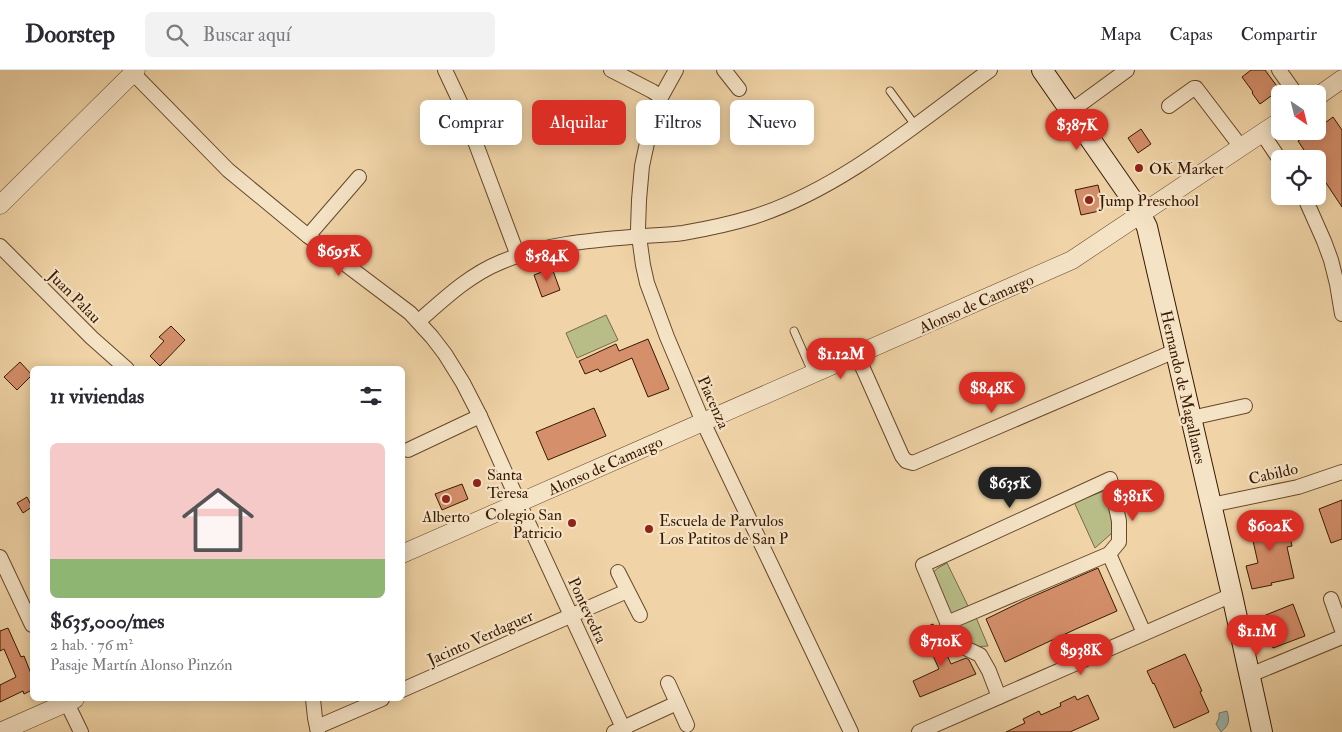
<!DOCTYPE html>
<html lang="es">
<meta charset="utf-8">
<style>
:root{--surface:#fff;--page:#f2f2f3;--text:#2b2b33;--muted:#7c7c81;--line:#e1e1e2;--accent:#d93025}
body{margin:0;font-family:"IM FELL Double Pica",serif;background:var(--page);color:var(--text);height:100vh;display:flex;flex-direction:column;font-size:19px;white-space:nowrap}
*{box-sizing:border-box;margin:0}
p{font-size:16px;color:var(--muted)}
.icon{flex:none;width:28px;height:28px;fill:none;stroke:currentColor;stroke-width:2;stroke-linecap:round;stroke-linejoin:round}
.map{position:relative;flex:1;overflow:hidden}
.details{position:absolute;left:30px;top:296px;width:375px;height:335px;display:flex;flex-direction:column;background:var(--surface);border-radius:8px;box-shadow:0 2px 12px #0003}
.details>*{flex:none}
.top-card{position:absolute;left:420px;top:30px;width:475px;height:45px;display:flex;gap:10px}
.needle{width:32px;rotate:145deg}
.buttons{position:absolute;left:1271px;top:15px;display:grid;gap:10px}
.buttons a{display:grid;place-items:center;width:55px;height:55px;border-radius:8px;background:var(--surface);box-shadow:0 2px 12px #0003;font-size:25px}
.price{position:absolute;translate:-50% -42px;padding:0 11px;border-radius:18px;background:var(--accent);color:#fff;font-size:16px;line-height:32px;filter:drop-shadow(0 1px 2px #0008)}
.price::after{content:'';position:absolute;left:50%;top:30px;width:15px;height:11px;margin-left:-8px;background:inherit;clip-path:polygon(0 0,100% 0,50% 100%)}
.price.selected{background:#222;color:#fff}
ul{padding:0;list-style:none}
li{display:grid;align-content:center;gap:10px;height:265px;padding:0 20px}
li span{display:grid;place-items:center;height:155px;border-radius:8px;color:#555}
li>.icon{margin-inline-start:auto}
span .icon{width:90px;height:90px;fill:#fffc;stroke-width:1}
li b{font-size:21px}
h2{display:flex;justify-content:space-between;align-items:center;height:60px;padding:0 20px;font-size:21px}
.tag{padding:0 18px;border-radius:8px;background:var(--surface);box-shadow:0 2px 12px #0003;font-size:18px;line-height:45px}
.tag.selected{background:var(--accent);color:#fff}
header{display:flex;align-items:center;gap:30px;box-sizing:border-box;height:70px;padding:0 25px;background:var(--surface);border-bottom:1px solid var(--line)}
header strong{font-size:24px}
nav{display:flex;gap:28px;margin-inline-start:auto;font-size:18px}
.search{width:350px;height:45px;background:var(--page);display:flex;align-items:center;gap:12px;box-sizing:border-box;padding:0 18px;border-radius:8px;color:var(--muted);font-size:19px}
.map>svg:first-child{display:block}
</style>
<header>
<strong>Doorstep</strong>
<div class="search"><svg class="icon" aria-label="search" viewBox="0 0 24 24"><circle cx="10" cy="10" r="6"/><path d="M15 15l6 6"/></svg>Buscar aquí</div>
<nav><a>Mapa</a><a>Capas</a><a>Compartir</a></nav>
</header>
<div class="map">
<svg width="1342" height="662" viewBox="0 0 1342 662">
<rect width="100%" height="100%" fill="#f0d4a7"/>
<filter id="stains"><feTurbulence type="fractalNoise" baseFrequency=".004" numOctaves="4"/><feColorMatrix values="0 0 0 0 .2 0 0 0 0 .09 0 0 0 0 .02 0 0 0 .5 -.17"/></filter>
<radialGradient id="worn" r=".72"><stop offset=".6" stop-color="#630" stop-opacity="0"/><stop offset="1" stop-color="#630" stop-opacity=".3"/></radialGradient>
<!-- green -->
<g fill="#b8bd88" stroke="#786b44">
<polygon points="606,245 618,270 577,288 566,263"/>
<polygon points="1107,420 1115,450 1112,463 1095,478 1074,432"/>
<polygon points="947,493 968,536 951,544 931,504 938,498"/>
<path d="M 975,545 L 988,576 C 963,578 965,575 953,555 Z"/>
</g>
<!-- water -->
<path fill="#9bb7ae" stroke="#737868" d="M 1227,641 C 1230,651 1229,655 1221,662 L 1216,654 L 1219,648 L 1219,643 Z"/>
<!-- building -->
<g fill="#d58f6b" stroke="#371900">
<polygon points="1251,0 1265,0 1282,23 1274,30 1271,26 1260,34 1252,23 1253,22 1242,7"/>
<polygon points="1333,47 1342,60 1342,137 1318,101 1318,89 1310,89 1298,71 1312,61 1318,61 1318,58"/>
<polygon points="1141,59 1151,74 1138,83 1128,68"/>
<polygon points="1098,115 1104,140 1081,145 1075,120"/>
<polygon points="552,198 560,220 542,227 534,205"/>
<polygon points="171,256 185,270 160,296 150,286 164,271 159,267"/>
<polygon points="648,269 669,319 648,327 632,288 600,302 598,299 585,304 579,291 616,274 619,281"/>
<polygon points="20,292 32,305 17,320 4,307"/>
<polygon points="594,338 606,366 548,390 536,362"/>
<polygon points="462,414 468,429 442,440 435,424"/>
<polygon points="27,427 32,437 23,443 17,433"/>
<polygon points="1342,430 1342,469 1331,473 1319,439"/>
<polygon points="1285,445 1292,476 1287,477 1294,508 1271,513 1272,515 1252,519 1246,496 1258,493 1249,453"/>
<polygon points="1098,498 1117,541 1076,559 1005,592 986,549 1025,530"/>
<polygon points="1293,534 1305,566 1273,578 1261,547"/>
<polygon points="933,554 951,594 966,588 969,590 976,604 920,627 913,611 939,599 921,559"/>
<polygon points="8,558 21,587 24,586 32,606 32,620 24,624 23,621 0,632 0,615 16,607 4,579 0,581 0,561"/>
<polygon points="1185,584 1202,621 1200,622 1209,642 1174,658 1154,613 1153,614 1147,601"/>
<polygon points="1088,625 1099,649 1070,662 1006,662 1025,653 1023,649 1039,641 1041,645 1061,636 1060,633 1075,626 1077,630"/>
</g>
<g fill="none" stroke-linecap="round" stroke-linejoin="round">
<!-- service casing -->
<g stroke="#65482a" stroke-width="9">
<g id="service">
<polyline points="890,21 915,55"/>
<polyline points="794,261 813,304"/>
</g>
</g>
<!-- minor casing -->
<g stroke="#65482a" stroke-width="16">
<g id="minor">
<polyline points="130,0 228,100 308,166 410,243 432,267 445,284 463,313 480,346 519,433 625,662"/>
<polyline points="445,0 461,34 518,186"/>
<polyline points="611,0 652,21 661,27"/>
<polyline points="676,0 661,27 650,59 642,96 639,130 638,159 643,195 647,213 667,267 703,352 851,662"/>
<polyline points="724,0 739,19"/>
<polyline points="1279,0 1296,24"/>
<polyline points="1169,36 1194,18 1196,18 1241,77"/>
<polyline points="1071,41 1127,0"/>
<polyline points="1262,63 1280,90"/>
<polyline points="1304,126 1324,171 1331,190 1337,214 1342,244"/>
<polyline points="308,166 359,107"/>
<polyline points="0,176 92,268 127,299"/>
<path d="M 419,251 C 444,229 469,205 501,192 C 546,173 594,170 642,166 C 655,165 669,165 683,163 C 706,159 730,154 753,147 C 841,119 916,54 990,0"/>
<polyline points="857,285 902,386 906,391 913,393 1175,281"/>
<polyline points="1191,348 1245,336"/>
<polyline points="408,380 480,346"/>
<polyline points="1211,435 1298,417 1342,402"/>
<polyline points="1109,484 1144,563"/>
<polyline points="0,487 32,555"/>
<polyline points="618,502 640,545"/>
<polyline points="1331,529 1342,560"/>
<polyline points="947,553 1109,484 1119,472 1119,451 1110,409 923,495 955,571 961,576 980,585 989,601 999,627"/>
<polyline points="1250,605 1342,567"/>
<polyline points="668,613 687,655"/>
<polyline points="402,620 627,521"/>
<polyline points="65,629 81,662"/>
<polyline points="313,629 315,648 318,662"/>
<polyline points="317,657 382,629"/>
<polyline points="614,662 677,633"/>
<polyline points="919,662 1232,525"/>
</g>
</g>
<!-- tertiary casing -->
<g stroke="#65482a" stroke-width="19">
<g id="tertiary">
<polyline points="1318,26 1342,9"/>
<polyline points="0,135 136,0"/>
<polyline points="402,484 1013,216 1072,190 1280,51"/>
<polyline points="0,662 75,629"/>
</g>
</g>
<!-- secondary casing -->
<g stroke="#371900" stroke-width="22">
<polyline id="secondary" points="1042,0 1136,135 1147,157 1232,525 1262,662"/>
</g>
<!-- service -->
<use href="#service" stroke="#f5e3c6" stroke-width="7"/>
<!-- minor -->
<use href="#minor" stroke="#f5e3c6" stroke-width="14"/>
<!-- tertiary -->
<use href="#tertiary" stroke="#f5e3c6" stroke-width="18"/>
<!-- secondary -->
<use href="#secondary" stroke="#f5e3c6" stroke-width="20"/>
</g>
<!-- markers -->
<g fill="#8f2418" stroke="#f5e3c6" stroke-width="2">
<circle cx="1139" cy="98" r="5"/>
<circle cx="1089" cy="130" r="5"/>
<circle cx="477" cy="413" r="5"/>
<circle cx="446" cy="429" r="5"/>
<circle cx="572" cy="453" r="5"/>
<circle cx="649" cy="459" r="5"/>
</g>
<g text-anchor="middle" stroke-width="4.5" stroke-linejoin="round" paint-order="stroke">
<!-- poi labels -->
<g font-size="16" fill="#371900" stroke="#f5e3c6" text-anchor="start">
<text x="1149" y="104">OK Market</text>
<text x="1099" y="136">Jump Preschool</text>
<text x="487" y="410">Santa<tspan x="487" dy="18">Teresa</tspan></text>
<text x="562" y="450" text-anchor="end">Colegio San<tspan x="562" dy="18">Patricio</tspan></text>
<text x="446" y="452" text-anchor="middle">Alberto</text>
<text x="659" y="456">Escuela de Parvulos<tspan x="659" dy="18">Los Patitos de San P</tspan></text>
</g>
<!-- street labels -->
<g font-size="16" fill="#371900" stroke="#f5e3c6">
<text transform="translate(75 226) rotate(45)" y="6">Juan Palau</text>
<text transform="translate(976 233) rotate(-24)" y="6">Alonso de Camargo</text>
<text transform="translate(1184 317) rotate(77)" y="6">Hernando de Magallanes</text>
<text transform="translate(714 332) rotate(66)" y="6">Piacenza</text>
<text transform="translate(605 395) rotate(-24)" y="6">Alonso de Camargo</text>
<text transform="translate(1273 403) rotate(-13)" y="6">Cabildo</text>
<text transform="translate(588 540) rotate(65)" y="6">Pontevedra</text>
<text transform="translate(480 567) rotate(-24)" y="6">Jacinto Verdaguer</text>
</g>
</g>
<rect width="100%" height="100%" filter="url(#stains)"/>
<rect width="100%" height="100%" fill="url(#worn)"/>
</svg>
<div class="buttons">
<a><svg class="needle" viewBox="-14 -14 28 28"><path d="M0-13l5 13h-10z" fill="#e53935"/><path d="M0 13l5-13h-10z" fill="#7c7c81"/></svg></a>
<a><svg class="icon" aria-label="locate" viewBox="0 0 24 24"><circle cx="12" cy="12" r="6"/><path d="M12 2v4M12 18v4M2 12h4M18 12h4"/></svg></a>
</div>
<b class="price" style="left:1077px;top:81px">$387K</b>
<b class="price" style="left:339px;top:207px">$695K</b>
<b class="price" style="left:547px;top:212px">$584K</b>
<b class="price" style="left:841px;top:310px">$1.12M</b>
<b class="price" style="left:992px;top:344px">$848K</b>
<b class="price selected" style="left:1010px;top:439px">$635K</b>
<b class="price" style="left:1133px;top:452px">$381K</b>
<b class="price" style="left:1270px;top:482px">$602K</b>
<b class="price" style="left:1257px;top:587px">$1.1M</b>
<b class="price" style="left:941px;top:597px">$710K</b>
<b class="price" style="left:1081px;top:606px">$938K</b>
<div class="top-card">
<a class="tag">Comprar</a>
<a class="tag selected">Alquilar</a>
<a class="tag">Filtros</a>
<a class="tag">Nuevo</a>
</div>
<section class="details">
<h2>11 viviendas<svg class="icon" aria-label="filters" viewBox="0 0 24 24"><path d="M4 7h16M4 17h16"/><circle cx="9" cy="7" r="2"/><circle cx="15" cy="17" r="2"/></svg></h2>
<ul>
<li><span style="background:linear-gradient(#f6c9c9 75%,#8fb573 0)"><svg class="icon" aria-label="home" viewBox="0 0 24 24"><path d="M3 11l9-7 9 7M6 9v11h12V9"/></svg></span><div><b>$635,000/mes</b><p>2 hab. · 76 m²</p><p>Pasaje Martín Alonso Pinzón</p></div></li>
</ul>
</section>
</div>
